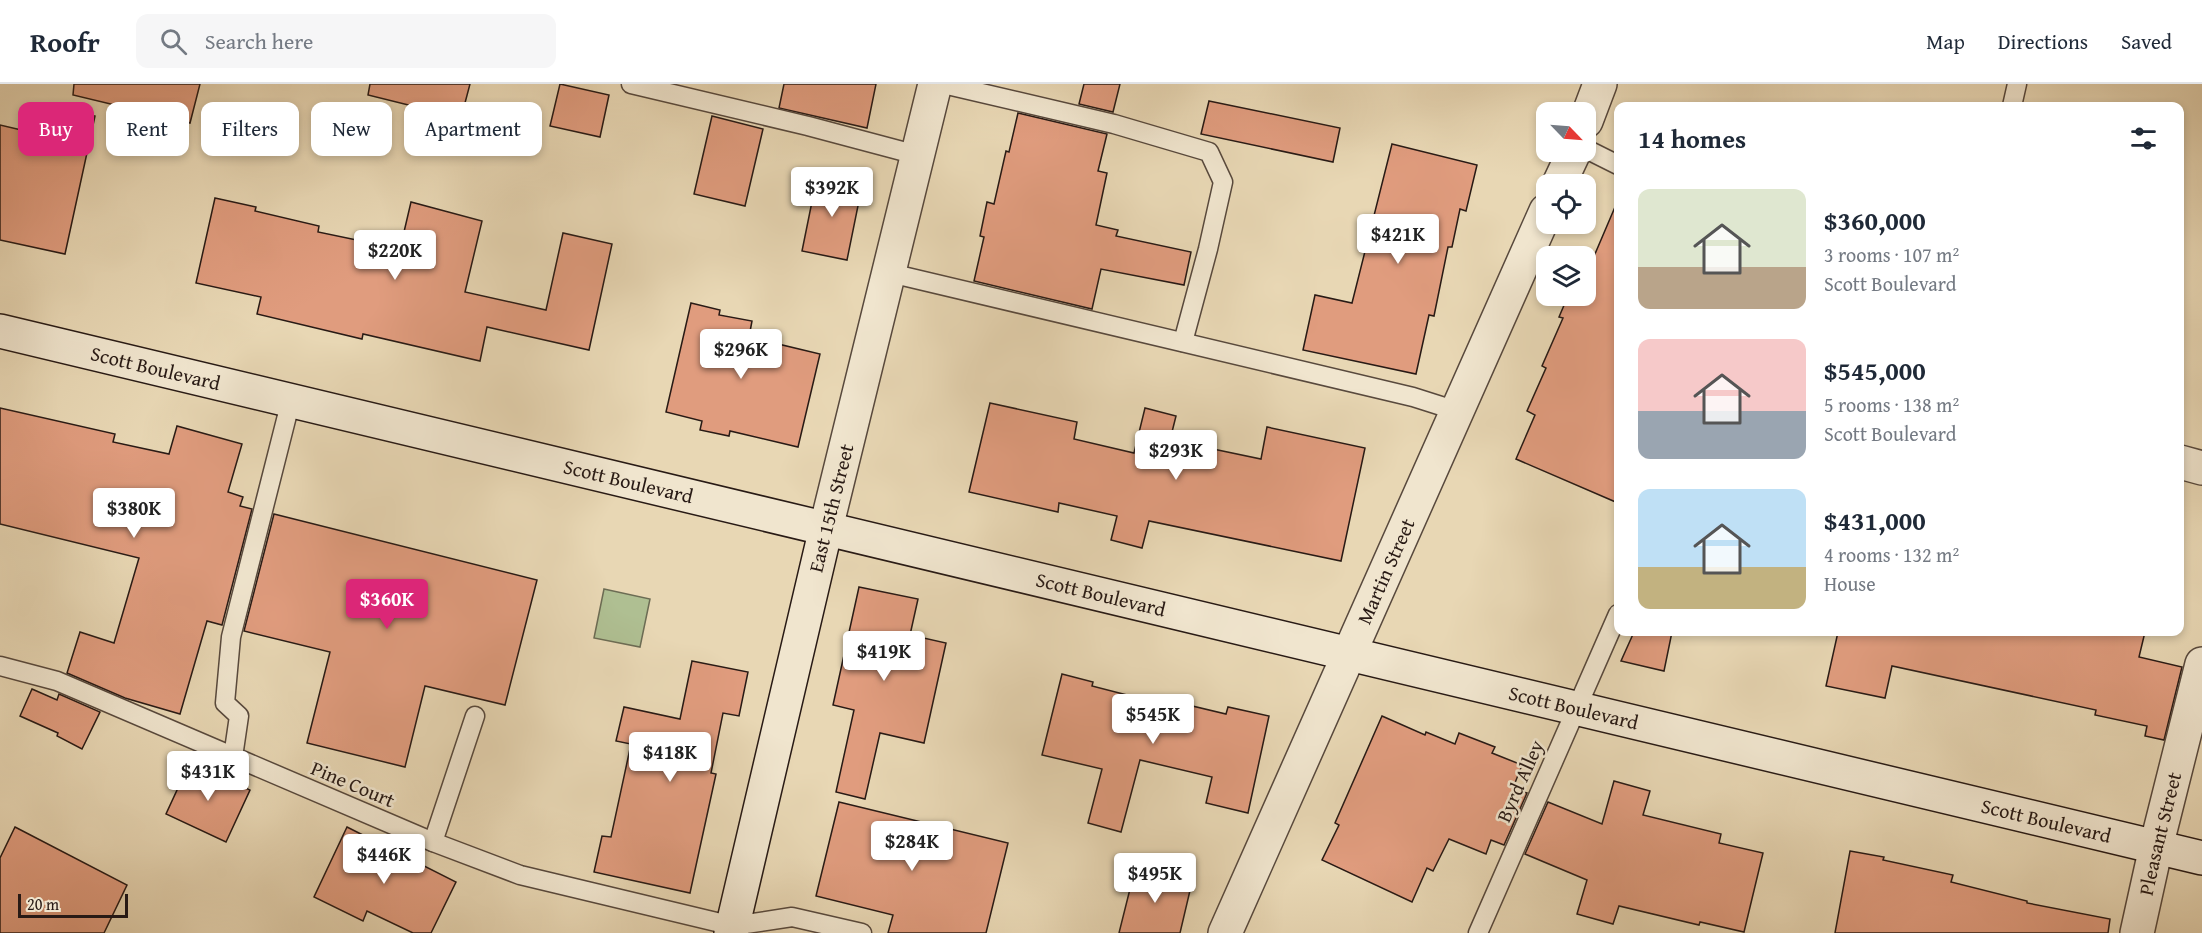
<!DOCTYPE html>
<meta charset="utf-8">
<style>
:root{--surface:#fff;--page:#f6f6f7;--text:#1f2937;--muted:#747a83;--line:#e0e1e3;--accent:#db2777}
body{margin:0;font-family:"Gentium Book Plus",serif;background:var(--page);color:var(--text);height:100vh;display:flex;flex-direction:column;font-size:22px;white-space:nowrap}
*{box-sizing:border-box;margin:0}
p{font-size:20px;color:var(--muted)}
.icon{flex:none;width:33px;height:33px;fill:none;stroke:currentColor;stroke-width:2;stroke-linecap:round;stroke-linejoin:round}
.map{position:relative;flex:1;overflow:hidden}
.side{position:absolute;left:1614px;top:18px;width:570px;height:534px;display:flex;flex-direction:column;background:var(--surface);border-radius:12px;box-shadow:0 3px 9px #0003}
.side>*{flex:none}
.top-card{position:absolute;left:18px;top:18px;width:570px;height:54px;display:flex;gap:12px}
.needle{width:39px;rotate:115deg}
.buttons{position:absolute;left:1536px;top:18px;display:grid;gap:12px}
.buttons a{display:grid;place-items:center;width:60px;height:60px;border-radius:12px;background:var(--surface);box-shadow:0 3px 9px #0003;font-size:30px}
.scale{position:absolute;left:18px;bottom:15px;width:110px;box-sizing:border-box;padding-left:6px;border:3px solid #281a15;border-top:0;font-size:16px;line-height:21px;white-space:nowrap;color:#281a15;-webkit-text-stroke:4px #f0e5ce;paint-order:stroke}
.price{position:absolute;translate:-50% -51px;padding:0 14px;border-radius:6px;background:#fff;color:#222;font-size:20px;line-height:39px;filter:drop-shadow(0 2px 3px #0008)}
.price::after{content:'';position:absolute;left:50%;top:36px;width:18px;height:14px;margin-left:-9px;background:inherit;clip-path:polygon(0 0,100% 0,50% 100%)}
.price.selected{background:var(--accent);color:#fff}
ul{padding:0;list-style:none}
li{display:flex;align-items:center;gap:18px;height:150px;padding:0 24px}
li span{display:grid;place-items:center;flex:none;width:168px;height:120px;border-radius:12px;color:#555}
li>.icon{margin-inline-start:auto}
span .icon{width:72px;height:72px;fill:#fffc;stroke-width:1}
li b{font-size:26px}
h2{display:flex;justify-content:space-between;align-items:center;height:72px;padding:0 24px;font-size:26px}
.pill{padding:0 21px;border-radius:12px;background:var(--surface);box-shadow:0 3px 9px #0003;font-size:21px;line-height:54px}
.pill.selected{background:var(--accent);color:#fff}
header{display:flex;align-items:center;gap:36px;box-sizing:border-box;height:84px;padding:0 30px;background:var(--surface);border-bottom:2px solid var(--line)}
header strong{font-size:28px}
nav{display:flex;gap:33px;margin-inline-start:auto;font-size:21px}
.search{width:420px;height:54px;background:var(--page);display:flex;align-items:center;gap:15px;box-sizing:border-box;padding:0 21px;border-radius:12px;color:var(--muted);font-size:22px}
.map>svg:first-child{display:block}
</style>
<header>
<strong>Roofr</strong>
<div class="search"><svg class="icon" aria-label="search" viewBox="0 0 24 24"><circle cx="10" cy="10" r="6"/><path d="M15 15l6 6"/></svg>Search here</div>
<nav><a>Map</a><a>Directions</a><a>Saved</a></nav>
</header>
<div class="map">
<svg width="2202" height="849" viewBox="0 0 2202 849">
<rect width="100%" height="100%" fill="#e8d7b4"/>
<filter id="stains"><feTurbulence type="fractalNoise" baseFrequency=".00333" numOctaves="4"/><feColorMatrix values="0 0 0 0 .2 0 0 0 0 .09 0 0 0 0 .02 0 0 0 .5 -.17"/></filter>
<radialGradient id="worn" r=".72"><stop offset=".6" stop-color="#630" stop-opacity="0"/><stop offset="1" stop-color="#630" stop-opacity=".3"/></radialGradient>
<!-- green -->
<polygon fill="#afbf92" stroke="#6c6c54" stroke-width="1.5" points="604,505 650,515 640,563 594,554"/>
<!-- building -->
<g fill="#e09c7e" stroke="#281a15" stroke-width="1.5">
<polygon points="74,0 200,0 190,39 73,11"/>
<polygon points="370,0 470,0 461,34 368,11"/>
<polygon points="560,0 609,11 600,53 550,42"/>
<polygon points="784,0 876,0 867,44 779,24"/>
<polygon points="1084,0 1120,0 1113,28 1079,20"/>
<polygon points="1209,17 1340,44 1333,78 1201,50"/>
<polygon points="53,23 95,32 65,170 0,156 0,41 47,52"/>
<polygon points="1018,29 1107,50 1098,87 1107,89 1096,141 1118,146 1116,152 1191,168 1184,201 1101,185 1092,225 974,197 984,153 980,152 987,118 994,120 1006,67 1009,68"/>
<polygon points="712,32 763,45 745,122 694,110"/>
<polygon points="1392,60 1477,81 1466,127 1460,125 1452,163 1448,163 1434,232 1429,231 1416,290 1303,266 1315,211 1352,219"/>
<polygon points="817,93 862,102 847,176 802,167"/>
<polygon points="215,114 256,123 255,127 319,142 318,148 400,165 411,118 482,137 465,208 546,226 563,149 612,160 589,266 487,243 480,277 363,250 362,255 257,230 261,213 196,199"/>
<polygon points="1618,116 1618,419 1516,375 1535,331 1527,327 1546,284 1542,282 1563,234 1559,233 1568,212 1586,212 1586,191"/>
<polygon points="691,219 720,226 719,231 752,237 749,253 820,270 798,363 730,347 729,352 700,346 702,337 666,328"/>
<polygon points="990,319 1077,338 1074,355 1134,369 1145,324 1176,332 1170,356 1261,375 1267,343 1365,364 1341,477 1149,437 1142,464 1111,456 1117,432 1059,419 1058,428 969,408"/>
<polygon points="0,324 115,350 113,358 169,370 177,342 242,360 228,408 243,413 240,422 252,425 222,541 207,537 180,630 125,614 67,589 80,548 114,559 139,474 0,440"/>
<polygon points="274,430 537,496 505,621 425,602 405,683 307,659 330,568 244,547"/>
<polygon points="859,503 918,515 910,551 946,559 924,659 880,649 865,715 836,708 854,626 833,621"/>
<polygon points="1634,548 1672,548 1664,587 1621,577"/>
<polygon points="1838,548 2145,548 2139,573 2182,583 2164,656 2145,652 2147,642 2095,631 2096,626 1892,582 1885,614 1826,602"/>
<polygon points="692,577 748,588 739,632 723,629 711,689 716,690 690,809 594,788 602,752 611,753 631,660 616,657 624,623 680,635"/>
<polygon points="1062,590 1093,598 1092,602 1162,620 1163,615 1226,630 1228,623 1269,632 1248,729 1206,719 1212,693 1140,676 1121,748 1088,739 1102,685 1042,671"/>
<polygon points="32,605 57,616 59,610 100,628 82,665 57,652 58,649 20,632"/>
<polygon points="1382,632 1425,651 1426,648 1455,660 1459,649 1495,663 1492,669 1522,681 1513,704 1527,709 1504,761 1491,756 1486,770 1449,755 1433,787 1427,784 1412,818 1322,776 1339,741 1335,739"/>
<polygon points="190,678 250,706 226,758 166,730"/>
<polygon points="1614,697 1650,707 1643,731 1721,750 1719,759 1763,769 1744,848 1700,838 1699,841 1619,822 1613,840 1577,830 1587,796 1525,770 1548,718 1602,740"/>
<polygon points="839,718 1008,759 986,849 888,849 893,831 816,812"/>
<polygon points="15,743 127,801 104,849 0,849 0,774"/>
<polygon points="347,743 456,798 431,849 413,849 367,827 363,837 314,813"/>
<polygon points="1850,767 1884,773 1883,776 1953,791 1951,798 2027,817 2027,819 2110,835 2108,849 1835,849"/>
<polygon points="1135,785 1192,798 1180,849 1119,849"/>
</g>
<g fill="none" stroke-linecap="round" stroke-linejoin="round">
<!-- lane casing -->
<g stroke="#58493d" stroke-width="21">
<g id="lane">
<polyline points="631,0 808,42 917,71"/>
<polyline points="943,0 1114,40 1209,68 1223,98 1208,165 1183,258"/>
<polyline points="2012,22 2017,0"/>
<polyline points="1586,65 1618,81"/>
<polyline points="890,189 1413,313 1457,327"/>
<polyline points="0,582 57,597 433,758 520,791 733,842 792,833 862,849"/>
<polyline points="233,673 239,632 225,619 231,553 291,316"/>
<polyline points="433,758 475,632"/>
<polyline points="1478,849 1618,530"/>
</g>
</g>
<!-- street casing -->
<g stroke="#58493d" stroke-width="36">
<g id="street">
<polyline points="1586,37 1600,0"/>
<polyline points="1559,100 1574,68"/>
<polyline points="2180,378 2202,384"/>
<polyline points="826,444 935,0"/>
<path id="s1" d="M 1225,849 L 1546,127"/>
<path id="s2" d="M 2137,849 L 2156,763 L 2202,580"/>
</g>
</g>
<!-- secondary casing -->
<g stroke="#281a15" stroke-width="36">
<g id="secondary">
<path id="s3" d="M 0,247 L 2202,774"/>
<polyline points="731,849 826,444"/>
</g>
</g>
<!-- lane -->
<use href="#lane" stroke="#f0e5ce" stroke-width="18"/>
<!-- street -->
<use href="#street" stroke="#f0e5ce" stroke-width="33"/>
<!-- secondary -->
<use href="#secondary" stroke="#f0e5ce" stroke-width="33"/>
</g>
<g text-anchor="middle" stroke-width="5" stroke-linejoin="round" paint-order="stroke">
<!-- street labels -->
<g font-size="20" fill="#281a15" stroke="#f0e5ce">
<text dy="7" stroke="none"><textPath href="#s3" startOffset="160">Scott Boulevard</textPath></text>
<text dy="7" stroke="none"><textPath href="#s3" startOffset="646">Scott Boulevard</textPath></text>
<text transform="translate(831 424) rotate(-76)" y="7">East 15th Street</text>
<text dy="7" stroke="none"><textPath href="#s1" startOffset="396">Martin Street</textPath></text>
<text dy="7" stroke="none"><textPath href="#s3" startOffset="1132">Scott Boulevard</textPath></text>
<text dy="7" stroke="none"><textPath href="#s3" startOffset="1618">Scott Boulevard</textPath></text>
<text transform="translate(1520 697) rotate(-66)" y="7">Byrd Alley</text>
<text transform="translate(353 700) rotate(23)" y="7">Pine Court</text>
<text dy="7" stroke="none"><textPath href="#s3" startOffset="2104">Scott Boulevard</textPath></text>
<text dy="7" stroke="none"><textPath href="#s2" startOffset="102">Pleasant Street</textPath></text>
</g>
</g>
<rect width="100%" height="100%" filter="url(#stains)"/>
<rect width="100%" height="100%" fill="url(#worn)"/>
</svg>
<div class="buttons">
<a><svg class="needle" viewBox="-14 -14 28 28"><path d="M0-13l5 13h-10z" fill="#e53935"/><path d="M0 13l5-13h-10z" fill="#747a83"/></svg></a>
<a><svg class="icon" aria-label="locate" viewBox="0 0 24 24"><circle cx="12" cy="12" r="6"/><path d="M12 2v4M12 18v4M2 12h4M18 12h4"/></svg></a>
<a><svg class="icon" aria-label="layers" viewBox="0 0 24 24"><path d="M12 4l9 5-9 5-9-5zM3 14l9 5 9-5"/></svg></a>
</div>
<div class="scale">20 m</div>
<b class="price" style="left:832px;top:134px">$392K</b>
<b class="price" style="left:1398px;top:181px">$421K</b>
<b class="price" style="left:395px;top:197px">$220K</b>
<b class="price" style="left:741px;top:296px">$296K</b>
<b class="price" style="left:1176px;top:397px">$293K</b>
<b class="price" style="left:134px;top:455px">$380K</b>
<b class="price selected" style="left:387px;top:546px">$360K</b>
<b class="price" style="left:884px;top:598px">$419K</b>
<b class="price" style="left:1153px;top:661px">$545K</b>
<b class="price" style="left:670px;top:699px">$418K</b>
<b class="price" style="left:208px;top:718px">$431K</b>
<b class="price" style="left:912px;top:788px">$284K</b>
<b class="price" style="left:384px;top:801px">$446K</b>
<b class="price" style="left:1155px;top:820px">$495K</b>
<div class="top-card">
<a class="pill selected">Buy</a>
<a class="pill">Rent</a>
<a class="pill">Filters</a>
<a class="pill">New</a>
<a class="pill">Apartment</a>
</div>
<section class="side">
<h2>14 homes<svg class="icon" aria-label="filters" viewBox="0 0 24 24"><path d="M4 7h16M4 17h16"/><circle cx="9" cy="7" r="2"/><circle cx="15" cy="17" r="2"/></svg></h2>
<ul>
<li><span style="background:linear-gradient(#dfe7d0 65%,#b9a48a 0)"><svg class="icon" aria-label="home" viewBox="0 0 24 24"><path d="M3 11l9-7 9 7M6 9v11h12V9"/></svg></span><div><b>$360,000</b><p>3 rooms · 107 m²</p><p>Scott Boulevard</p></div></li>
<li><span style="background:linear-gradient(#f6c9c9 60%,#9aa5b1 0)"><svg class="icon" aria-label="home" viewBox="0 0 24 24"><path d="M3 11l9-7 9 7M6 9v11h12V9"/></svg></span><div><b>$545,000</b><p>5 rooms · 138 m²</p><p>Scott Boulevard</p></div></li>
<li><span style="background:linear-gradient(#bfe0f5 65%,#c2b280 0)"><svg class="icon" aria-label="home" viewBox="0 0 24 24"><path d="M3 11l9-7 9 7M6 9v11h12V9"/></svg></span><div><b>$431,000</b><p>4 rooms · 132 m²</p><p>House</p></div></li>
</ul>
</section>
</div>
